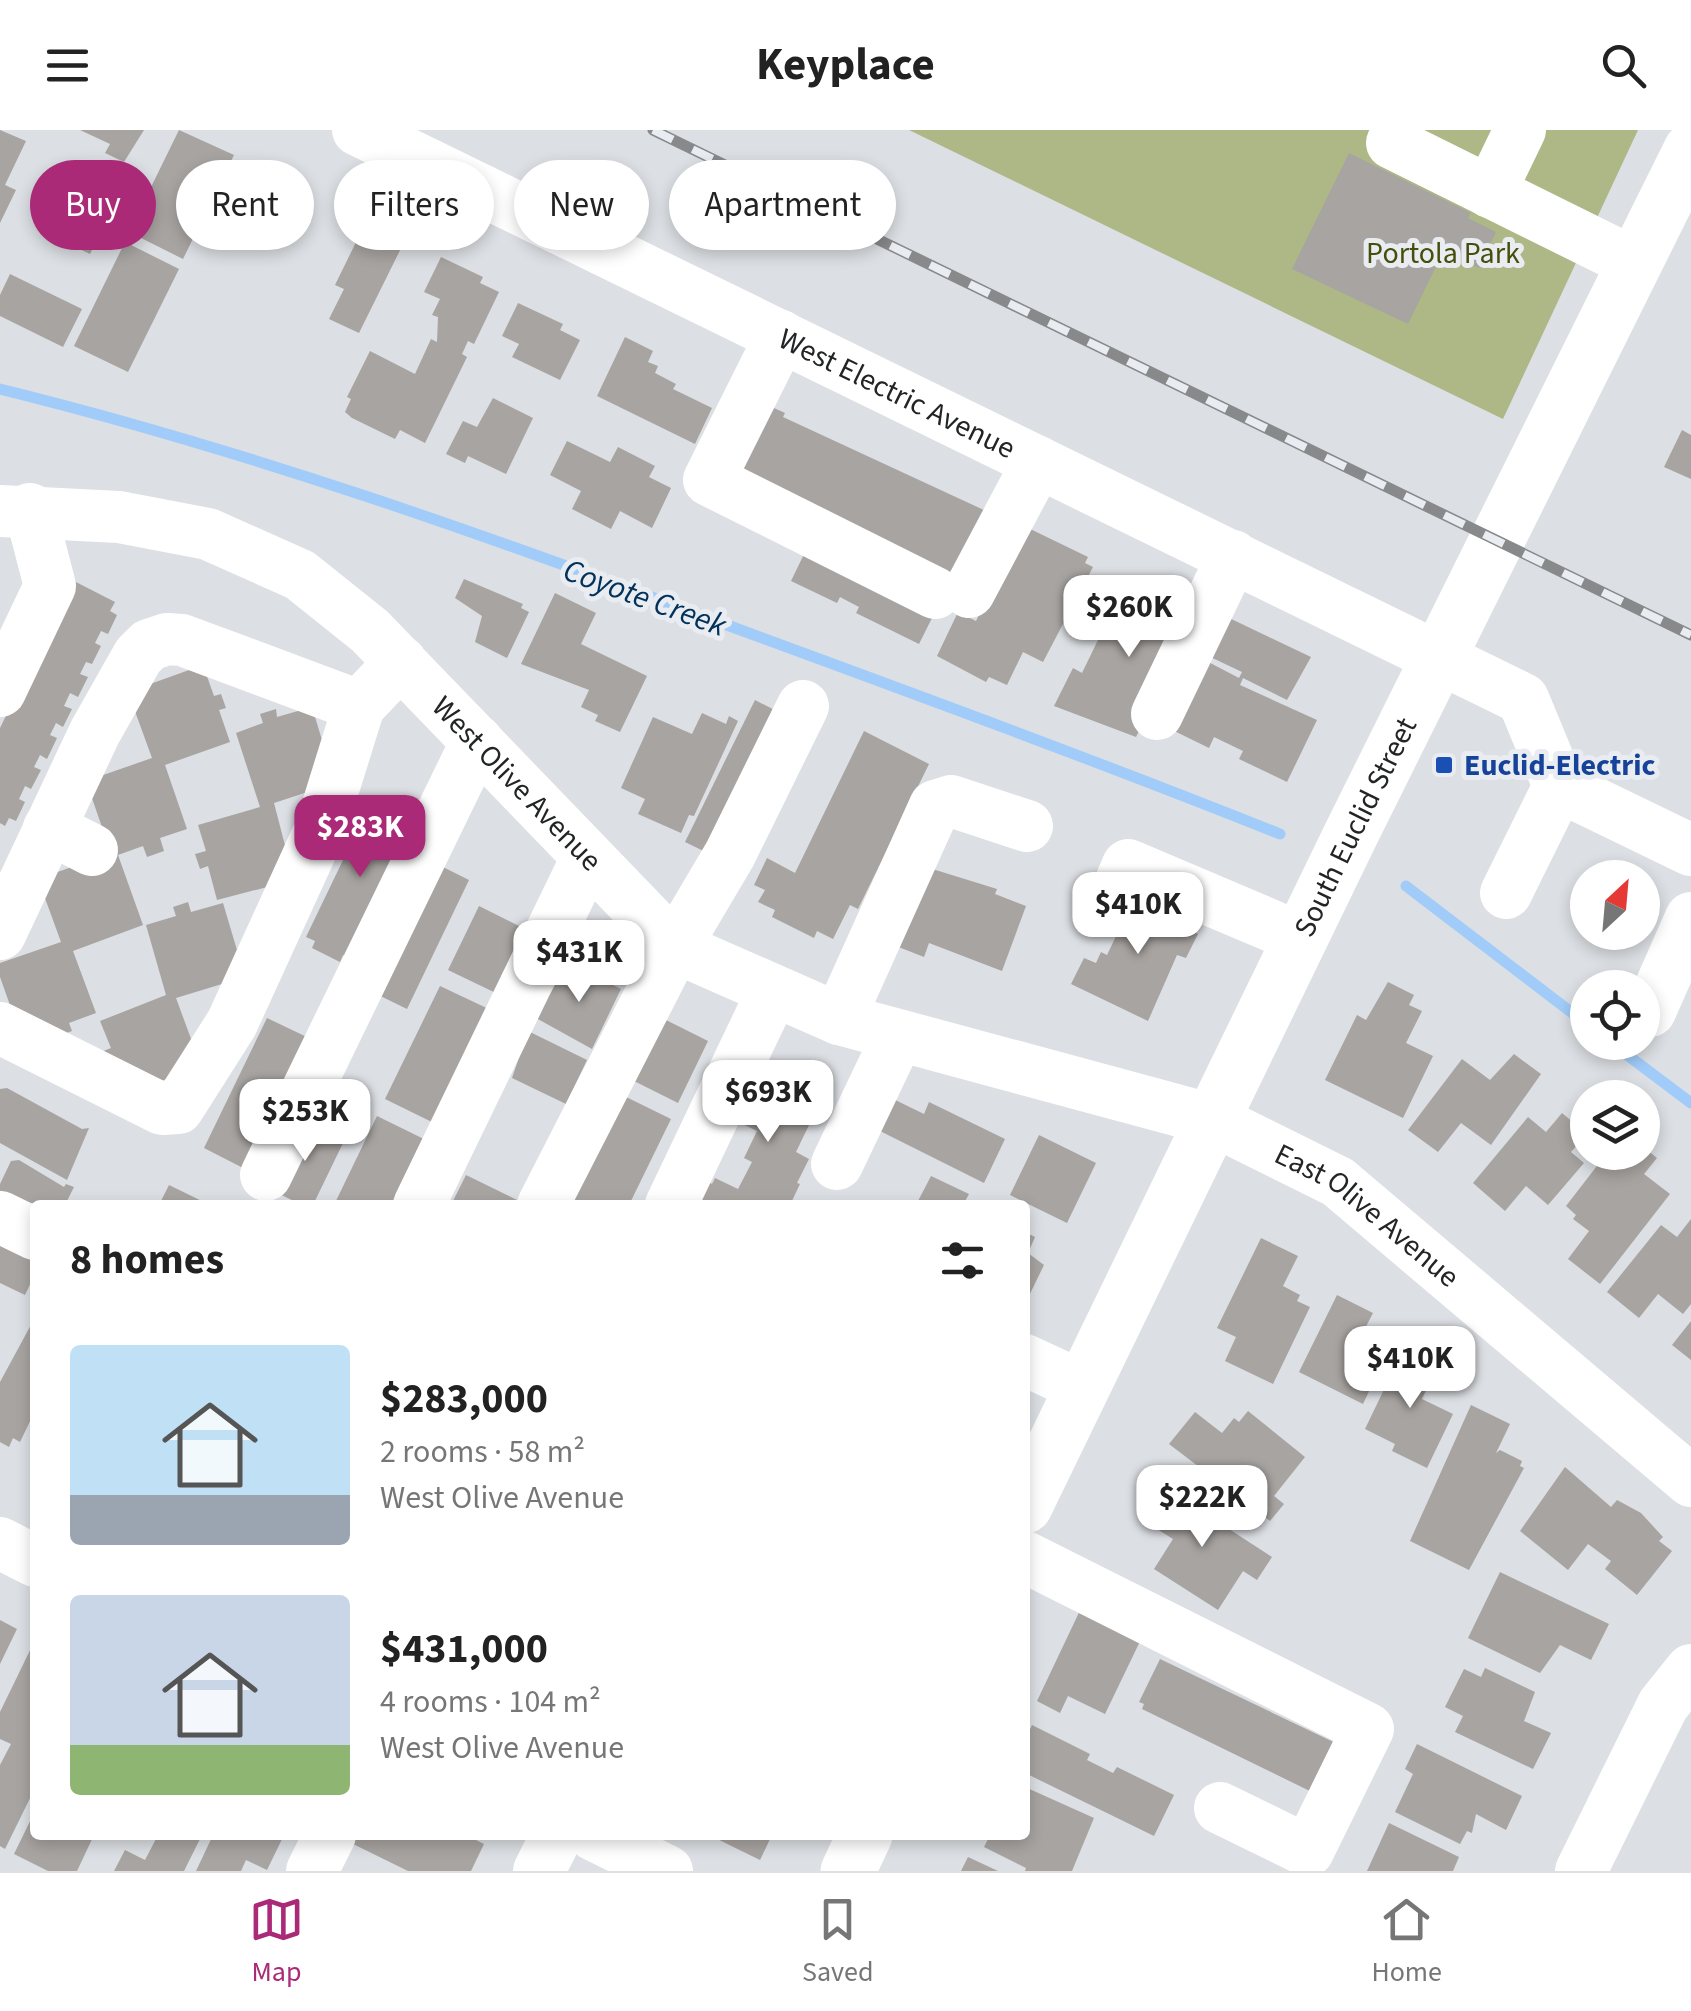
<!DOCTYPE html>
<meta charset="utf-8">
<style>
:root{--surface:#fff;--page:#f6f6f6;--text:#222;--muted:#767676;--line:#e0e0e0;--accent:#aa2a78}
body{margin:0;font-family:"Source Sans 3",sans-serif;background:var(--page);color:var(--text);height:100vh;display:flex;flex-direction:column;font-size:38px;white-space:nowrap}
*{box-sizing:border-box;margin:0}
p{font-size:32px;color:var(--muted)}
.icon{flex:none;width:55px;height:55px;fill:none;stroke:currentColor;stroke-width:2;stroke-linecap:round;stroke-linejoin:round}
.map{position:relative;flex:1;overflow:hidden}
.sheet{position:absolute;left:30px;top:1070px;width:1000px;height:640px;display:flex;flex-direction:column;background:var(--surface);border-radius:10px;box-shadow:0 5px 15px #0003}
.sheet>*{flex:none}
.banner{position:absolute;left:30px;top:30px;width:1000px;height:90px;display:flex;gap:20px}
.needle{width:65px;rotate:26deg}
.tools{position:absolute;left:1570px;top:730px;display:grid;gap:20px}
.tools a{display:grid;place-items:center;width:90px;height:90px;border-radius:50%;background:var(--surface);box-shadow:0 5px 15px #0003;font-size:50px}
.price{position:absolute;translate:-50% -85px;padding:0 22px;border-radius:20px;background:#fff;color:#222;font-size:32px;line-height:65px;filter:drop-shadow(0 2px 5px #0008)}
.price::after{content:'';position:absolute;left:50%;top:60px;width:30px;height:22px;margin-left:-15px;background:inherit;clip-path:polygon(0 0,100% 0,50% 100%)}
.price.on{background:var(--accent);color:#fff}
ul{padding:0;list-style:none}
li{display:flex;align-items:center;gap:30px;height:250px;padding:0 40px}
li span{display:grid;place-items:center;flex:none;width:280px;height:200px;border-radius:10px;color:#555}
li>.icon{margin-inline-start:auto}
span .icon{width:120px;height:120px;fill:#fffc;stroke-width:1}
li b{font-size:42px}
h2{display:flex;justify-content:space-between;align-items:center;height:120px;padding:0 40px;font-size:42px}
.tag{padding:0 35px;border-radius:45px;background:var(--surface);box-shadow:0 5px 15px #0003;font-size:35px;line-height:90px}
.tag.on{background:var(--accent);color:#fff}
header{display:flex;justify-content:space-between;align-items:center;height:130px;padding:0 40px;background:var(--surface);font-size:45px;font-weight:700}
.menu{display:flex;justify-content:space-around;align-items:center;height:140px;border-top:2px solid var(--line);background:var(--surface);font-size:28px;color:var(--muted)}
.menu a{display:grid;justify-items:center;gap:5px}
.menu .on{color:var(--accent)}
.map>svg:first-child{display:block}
</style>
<header><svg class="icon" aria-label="menu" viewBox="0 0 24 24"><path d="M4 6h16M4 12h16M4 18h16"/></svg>Keyplace<svg class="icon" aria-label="search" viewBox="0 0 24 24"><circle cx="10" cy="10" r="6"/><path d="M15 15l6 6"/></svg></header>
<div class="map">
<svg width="1691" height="1741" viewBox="0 0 1691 1741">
<rect width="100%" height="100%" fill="#dcdfe3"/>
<!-- green -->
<polygon fill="#aeb786" points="909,0 1638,0 1503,289"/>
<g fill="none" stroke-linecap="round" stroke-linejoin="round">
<!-- stream -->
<g stroke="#a1ccf9" stroke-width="11">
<path d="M 0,259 C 248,320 488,406 727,495 C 912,563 1097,631 1280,704"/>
<polyline points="1406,756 1588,895"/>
<polyline points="1610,912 1691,973"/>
</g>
</g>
<!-- building -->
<g fill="#a8a4a1">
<polygon points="0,0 26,11 5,55 16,60 0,93"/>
<polygon points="80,0 144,0 124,32 105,23 110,14"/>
<polygon points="179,0 234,25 183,129 129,102"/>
<polygon points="1349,23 1471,83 1468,88 1496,102 1479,138 1452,125 1449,130 1441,126 1408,194 1292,139"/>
<polygon points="66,41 116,71 90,124 38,99"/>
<polygon points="355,65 413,94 359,203 329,189 344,159 335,155 360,104 341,95"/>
<polygon points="125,112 179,139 128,242 74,216"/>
<polygon points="441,127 483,147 480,153 499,162 474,214 468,211 462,224 467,227 425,313 400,300 395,309 352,288 345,282 351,269 347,267 370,221 415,244 431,209 437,212 438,187 432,185 440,169 424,162"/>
<polygon points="10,144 82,179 63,217 0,186 0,165"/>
<polygon points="518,173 563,194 560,200 580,210 560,250 512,227 519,214 502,206"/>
<polygon points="625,207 653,221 648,232 658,236 655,243 676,254 673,259 712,278 695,314 597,266"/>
<polygon points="493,268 533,288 506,344 468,326 465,333 446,324 463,291 477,297"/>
<polygon points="765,274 785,283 783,287 986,381 949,455 729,348"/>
<polygon points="1682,300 1691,305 1691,349 1664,337"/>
<polygon points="567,311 610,332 618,317 655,336 649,347 671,358 652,398 620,381 611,399 572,379 581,361 550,345"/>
<polygon points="1022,395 1088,427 1085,433 1093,437 1043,532 1023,522 1007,555 989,547 986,552 937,526 958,482 976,491"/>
<polygon points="808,416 937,478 919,514 856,483 859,477 840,467 837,473 791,451"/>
<polygon points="1128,448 1197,482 1136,607 1054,576 1073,538 1082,543"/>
<polygon points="464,449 523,474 521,478 529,482 507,528 475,512 482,486 455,468"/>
<polygon points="72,450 115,472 110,481 117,485 108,504 101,501 95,513 101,516 92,534 86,532 80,544 88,547 78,567 70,563 64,576 72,579 63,597 56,593 50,605 57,608 47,629 40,625 34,637 41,640 31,659 25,656 19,669 25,672 16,691 9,688 5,696 0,693 0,598"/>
<polygon points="555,463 596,483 581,514 647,546 620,602 595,591 598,585 581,577 589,560 521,534"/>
<polygon points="1223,485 1311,527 1287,570 1243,548 1240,555 1317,590 1287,652 1239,629 1243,621 1214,607 1209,618 1160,594 1195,525 1239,548 1242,542 1204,524"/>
<polygon points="203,535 214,566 221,564 226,578 219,580 230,612 165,635 187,699 160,708 164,721 147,727 143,716 118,725 143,795 73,821 96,883 69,893 72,901 56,907 22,909 0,847 0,833 61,812 38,749 111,723 86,651 152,628 128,562"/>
<polygon points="755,570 788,587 718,728 685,712"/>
<polygon points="312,577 335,653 274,673 294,750 217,770 208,736 200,739 195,724 206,721 198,695 260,677 236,603 263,593 260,584 276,579 277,587"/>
<polygon points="702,583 726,594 729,586 738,591 694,686 689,685 681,703 638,684 645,669 621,658 653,587 692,604"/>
<polygon points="864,601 929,634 858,779 850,775 833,809 817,801 814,808 772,787 775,780 758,772 765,760 754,755 767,728 795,743"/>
<polygon points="401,666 415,673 406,692 413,695 349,827 343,825 340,832 312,818 315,811 306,807 370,674 392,685"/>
<polygon points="427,729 469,750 407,879 364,858"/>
<polygon points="926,737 997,759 995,764 1026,776 1002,841 929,813 924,827 896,816"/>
<polygon points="1130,762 1193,793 1189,800 1198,804 1186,828 1177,825 1148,891 1071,854 1084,828 1096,833 1101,822 1107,825 1118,802 1112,799"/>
<polygon points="188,772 191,782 223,773 245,847 176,868 201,936 130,963 101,922 111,918 100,891 166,865 146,795 176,786 173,777"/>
<polygon points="479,776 531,802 500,865 448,840"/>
<polygon points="568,833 621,859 592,919 536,888"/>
<polygon points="1388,852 1414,865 1409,875 1422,881 1406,913 1433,926 1403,988 1325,950 1357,885 1366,890"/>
<polygon points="440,856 493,881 438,995 385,969"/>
<polygon points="656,885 708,911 678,973 626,947"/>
<polygon points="267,888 311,909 247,1040 204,1018"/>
<polygon points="528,901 587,930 566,974 512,948"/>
<polygon points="1514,924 1541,944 1491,1015 1461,993 1438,1022 1408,1000 1462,929 1490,950"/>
<polygon points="752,943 786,959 789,952 822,968 796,1022 809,1029 797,1053 800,1054 790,1075 693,1075 705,1050 712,1054 715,1048 738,1059 752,1032 744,1028 757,1001 730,988"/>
<polygon points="7,958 82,999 89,998 67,1050 0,1013 0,959"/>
<polygon points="618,963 671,989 629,1075 564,1075"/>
<polygon points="883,964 924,984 929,972 1005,1009 984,1053 868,995"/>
<polygon points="1562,983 1587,1004 1571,1022 1584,1033 1548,1075 1526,1056 1505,1081 1473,1053 1528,987 1546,1002"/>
<polygon points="377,986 430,1012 399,1075 334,1075"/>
<polygon points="301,988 343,1013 313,1075 302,1075 267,1058"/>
<polygon points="1039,1005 1096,1033 1067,1093 1010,1065"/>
<polygon points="1642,1016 1657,1028 1644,1044 1670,1064 1600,1154 1568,1129 1589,1101 1573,1089 1576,1085 1566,1076 1600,1032 1603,1035 1613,1022 1642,1022"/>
<polygon points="19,1030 64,1057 66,1054 74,1057 65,1075 0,1071 0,1054 11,1031"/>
<polygon points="466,1045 519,1071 517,1075 451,1075"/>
<polygon points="931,1046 969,1064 963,1075 917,1073"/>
<polygon points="169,1055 210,1075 159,1075"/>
<polygon points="1691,1089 1691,1174 1683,1184 1658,1164 1639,1188 1607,1162 1661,1095 1677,1107"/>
<polygon points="1025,1102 1035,1107 1028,1123 1044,1135 1025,1174"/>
<polygon points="0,1108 35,1125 35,1144 25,1165 0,1153"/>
<polygon points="1261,1108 1298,1126 1283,1156 1300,1165 1297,1171 1310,1177 1273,1254 1225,1231 1236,1207 1217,1198"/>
<polygon points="1337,1165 1373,1183 1360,1208 1388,1221 1363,1274 1299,1242"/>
<polygon points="1691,1191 1691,1230 1672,1215"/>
<polygon points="32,1193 35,1281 20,1312 13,1308 9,1317 0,1312 0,1252"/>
<polygon points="1404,1218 1438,1235 1422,1269 1453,1284 1427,1338 1392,1321 1395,1314 1365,1299"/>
<polygon points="1471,1275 1510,1294 1496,1323 1500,1320 1522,1331 1520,1336 1524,1338 1469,1440 1410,1411"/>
<polygon points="1248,1281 1305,1327 1274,1366 1284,1374 1270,1391 1169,1314 1195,1282 1222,1303 1234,1288 1239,1292"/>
<polygon points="1565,1337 1611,1377 1617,1370 1641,1383 1663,1407 1659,1411 1672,1421 1637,1465 1605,1439 1611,1431 1588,1414 1568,1440 1520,1401"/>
<polygon points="1163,1356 1272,1427 1257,1450 1243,1441 1218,1480 1154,1439 1173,1409 1141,1389"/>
<polygon points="1500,1442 1609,1494 1591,1530 1560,1515 1540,1543 1468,1508"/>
<polygon points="1084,1472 1145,1501 1105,1584 1068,1566 1060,1583 1037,1571"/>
<polygon points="0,1490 17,1499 0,1534"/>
<polygon points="35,1510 35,1658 5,1719 0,1716 0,1635 11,1614 0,1609 0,1582"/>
<polygon points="1160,1529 1346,1618 1318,1665 1142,1579 1144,1574 1139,1572"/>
<polygon points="1485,1538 1535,1562 1524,1591 1551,1603 1533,1639 1455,1602 1463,1586 1445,1577 1464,1539 1481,1547"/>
<polygon points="1032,1595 1090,1624 1087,1630 1113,1643 1117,1637 1174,1665 1154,1706 1025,1643 1025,1610"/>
<polygon points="1417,1614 1522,1666 1506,1700 1476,1684 1472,1703 1467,1701 1460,1714 1395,1682 1413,1644 1405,1639"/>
<polygon points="1025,1657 1094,1688 1072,1741 1025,1741 1026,1738 984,1717 990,1705 1025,1705"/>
<polygon points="35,1681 35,1705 94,1705 77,1741 48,1741 14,1724"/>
<polygon points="1389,1693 1459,1727 1453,1741 1367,1741"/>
<polygon points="158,1705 202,1705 184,1741 114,1741 125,1720 145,1730"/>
<polygon points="213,1705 284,1705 267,1740 246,1730 241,1741 196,1741"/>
<polygon points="355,1705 466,1705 484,1714 471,1741 408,1741 351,1713"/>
<polygon points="709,1705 772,1705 760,1730"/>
<polygon points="968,1727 998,1741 961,1741"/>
</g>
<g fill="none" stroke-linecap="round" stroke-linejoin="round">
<!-- minor -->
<g stroke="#fff" stroke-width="52">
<path id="s1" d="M 358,0 L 1523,569 L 1559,656 L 1691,720"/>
<polyline points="1398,0 1392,13 1634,133"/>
<polyline points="1490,62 1520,0"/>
<polyline points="781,206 709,350 935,463"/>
<path id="s2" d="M 0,381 L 119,387 L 208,404 L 300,445 L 370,501 L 675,817 L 839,889 L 1213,990 L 1338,1052 L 1691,1351"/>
<polyline points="969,462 1038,332"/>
<polyline points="0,561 50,456 30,379"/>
<polyline points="1157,584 1233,426"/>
<polyline points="49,698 92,720"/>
<polyline points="1506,763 1559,656"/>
<polyline points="1111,775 1128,735 1300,808"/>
<polyline points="0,804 95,602 138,526 149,515 167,509 182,510 359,576"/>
<polyline points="1650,881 1691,788"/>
<polyline points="839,889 935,676 951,671 1027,696"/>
<polyline points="0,898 162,979 178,978 232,893 321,698 359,576 401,532"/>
<polyline points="837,1034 898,906"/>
<polyline points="266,1045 477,611"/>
<polyline points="419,1075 587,728"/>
<polyline points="543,1075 675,817 730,724 803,576"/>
<polyline points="671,1075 772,863"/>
<polyline points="0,1087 35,1104"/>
<polyline points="1025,1230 1083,1257"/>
<polyline points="0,1413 35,1431"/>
<polyline points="1025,1427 1368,1599 1308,1721 1220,1678"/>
<polyline points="594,1705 667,1741"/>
<polyline points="312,1741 330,1705"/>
<polyline points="539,1741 557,1705"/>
<polyline points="1581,1741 1663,1575 1691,1540"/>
</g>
<!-- major -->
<g stroke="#fff" stroke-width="55">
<path id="s3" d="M 1025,1376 L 1352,702 L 1691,20"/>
<polyline points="848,1741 865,1705"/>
</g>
<!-- rail casing -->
<g stroke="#87898b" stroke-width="11">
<polyline id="rail" points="653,0 1691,505"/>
</g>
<!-- rail -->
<use href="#rail" stroke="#e9ecf0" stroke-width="8" stroke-dasharray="22" stroke-linecap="butt"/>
</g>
<!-- markers -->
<rect fill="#1a4fb4" stroke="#e9ecf0" stroke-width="4" x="1434" y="625" width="20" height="20" rx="5"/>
<g text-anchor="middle" stroke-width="10" stroke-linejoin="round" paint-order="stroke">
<!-- park labels -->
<g font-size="30" fill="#474e0b" stroke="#e9ecf0">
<text x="1443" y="133">Portola Park</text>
</g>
<!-- street labels -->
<g font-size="30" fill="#232425" stroke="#e9ecf0">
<text dy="10" stroke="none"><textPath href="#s1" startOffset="600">West Electric Avenue</textPath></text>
<text dy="10" stroke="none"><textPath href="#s2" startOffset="612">West Olive Avenue</textPath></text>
<text dy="10" stroke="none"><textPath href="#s3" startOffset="755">South Euclid Street</textPath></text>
<text dy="10" stroke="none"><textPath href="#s2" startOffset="1588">East Olive Avenue</textPath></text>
</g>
<!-- transit labels -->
<g font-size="30" font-weight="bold" fill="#164399" stroke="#e9ecf0" text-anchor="start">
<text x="1464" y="645">Euclid-Electric</text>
</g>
<!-- water labels -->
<g font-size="32" font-style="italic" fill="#02325a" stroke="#e9ecf0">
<text transform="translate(645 467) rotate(20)" y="11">Coyote Creek</text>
</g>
</g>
</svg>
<div class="tools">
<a><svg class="needle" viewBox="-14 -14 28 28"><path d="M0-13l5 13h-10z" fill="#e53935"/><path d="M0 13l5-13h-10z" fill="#767676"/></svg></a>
<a><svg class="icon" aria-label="locate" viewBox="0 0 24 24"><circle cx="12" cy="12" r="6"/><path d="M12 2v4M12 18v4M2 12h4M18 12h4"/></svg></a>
<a><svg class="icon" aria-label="layers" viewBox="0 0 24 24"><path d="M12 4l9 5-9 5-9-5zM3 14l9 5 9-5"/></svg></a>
</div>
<b class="price" style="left:1129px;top:530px">$260K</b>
<b class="price on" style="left:360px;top:750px">$283K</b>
<b class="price" style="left:1138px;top:827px">$410K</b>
<b class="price" style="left:579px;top:875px">$431K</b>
<b class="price" style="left:768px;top:1015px">$693K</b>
<b class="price" style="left:305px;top:1034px">$253K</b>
<b class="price" style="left:1410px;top:1281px">$410K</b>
<b class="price" style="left:1202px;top:1420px">$222K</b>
<div class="banner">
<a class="tag on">Buy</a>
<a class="tag">Rent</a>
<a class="tag">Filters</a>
<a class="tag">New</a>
<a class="tag">Apartment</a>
</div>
<section class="sheet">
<h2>8 homes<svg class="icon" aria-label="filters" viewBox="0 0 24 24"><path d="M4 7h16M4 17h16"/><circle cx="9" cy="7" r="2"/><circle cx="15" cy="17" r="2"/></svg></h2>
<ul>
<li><span style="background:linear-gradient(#bfe0f5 75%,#9aa5b1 0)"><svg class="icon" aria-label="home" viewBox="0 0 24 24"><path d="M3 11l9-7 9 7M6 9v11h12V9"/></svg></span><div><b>$283,000</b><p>2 rooms · 58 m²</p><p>West Olive Avenue</p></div></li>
<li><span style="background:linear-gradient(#c9d6e8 75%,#8fb573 0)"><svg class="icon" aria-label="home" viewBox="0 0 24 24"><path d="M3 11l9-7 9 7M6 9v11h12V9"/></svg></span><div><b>$431,000</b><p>4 rooms · 104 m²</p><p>West Olive Avenue</p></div></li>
</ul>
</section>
</div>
<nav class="menu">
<a class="on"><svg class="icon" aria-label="map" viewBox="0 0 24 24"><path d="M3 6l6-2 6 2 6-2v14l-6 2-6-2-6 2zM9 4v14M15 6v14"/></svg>Map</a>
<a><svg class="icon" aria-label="saved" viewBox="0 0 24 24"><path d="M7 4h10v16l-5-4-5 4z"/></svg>Saved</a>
<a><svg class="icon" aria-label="home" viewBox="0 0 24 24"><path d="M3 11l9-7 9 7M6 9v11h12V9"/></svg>Home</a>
</nav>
